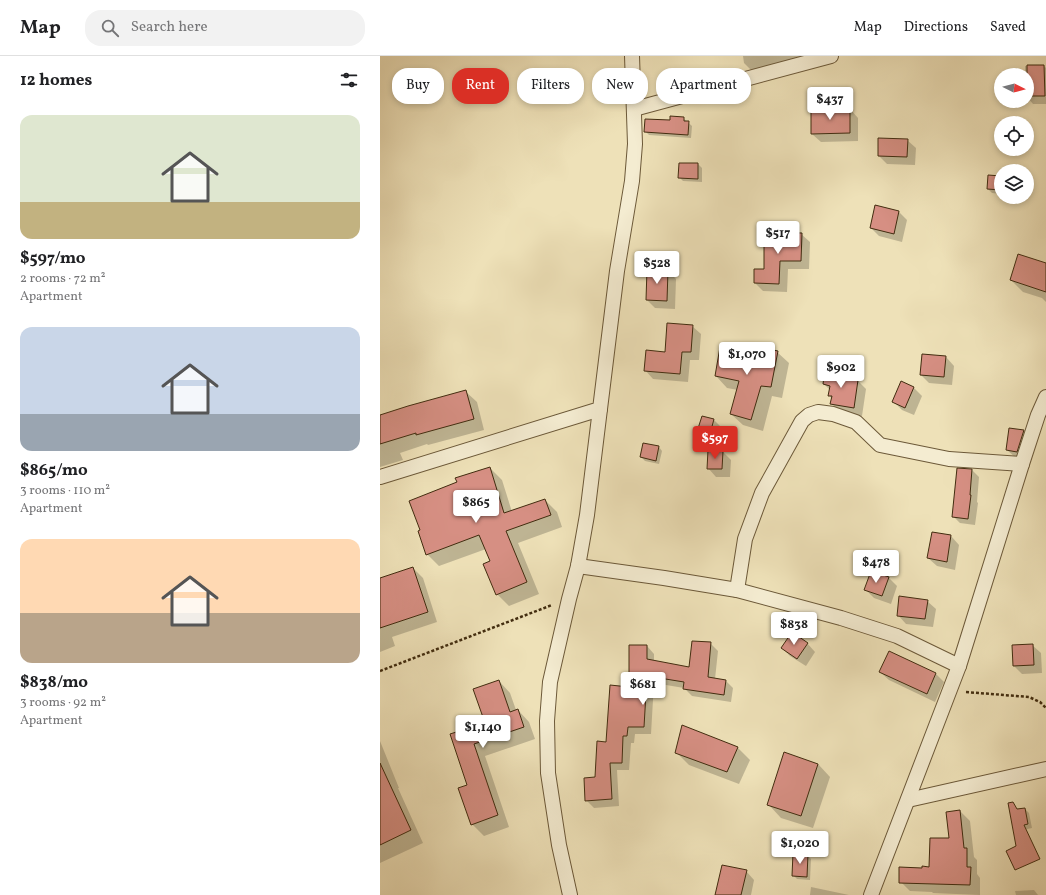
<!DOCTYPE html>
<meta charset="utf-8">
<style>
:root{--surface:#fff;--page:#f2f2f2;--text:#202124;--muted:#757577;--line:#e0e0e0;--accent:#d93025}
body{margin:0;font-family:Vollkorn,serif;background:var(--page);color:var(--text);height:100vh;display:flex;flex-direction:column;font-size:15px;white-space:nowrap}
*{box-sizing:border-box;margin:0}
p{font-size:13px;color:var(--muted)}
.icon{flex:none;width:22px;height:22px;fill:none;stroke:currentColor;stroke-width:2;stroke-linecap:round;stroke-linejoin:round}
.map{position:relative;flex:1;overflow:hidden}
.drawer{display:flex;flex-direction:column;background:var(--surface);width:380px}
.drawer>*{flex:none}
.hud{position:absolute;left:12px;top:12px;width:380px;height:36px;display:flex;gap:8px}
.needle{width:26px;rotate:96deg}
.fabs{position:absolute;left:614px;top:12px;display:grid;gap:8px}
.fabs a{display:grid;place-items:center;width:40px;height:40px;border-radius:50%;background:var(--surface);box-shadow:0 2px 6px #0003;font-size:20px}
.price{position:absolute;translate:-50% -34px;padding:0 9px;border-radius:4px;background:#fff;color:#222;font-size:13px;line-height:26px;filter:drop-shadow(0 1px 2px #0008)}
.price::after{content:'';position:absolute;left:50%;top:24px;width:12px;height:9px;margin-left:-6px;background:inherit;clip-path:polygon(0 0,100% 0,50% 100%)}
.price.active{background:var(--accent);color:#fff}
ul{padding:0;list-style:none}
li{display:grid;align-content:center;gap:8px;height:212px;padding:0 20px}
li span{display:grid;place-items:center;height:124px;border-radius:12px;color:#555}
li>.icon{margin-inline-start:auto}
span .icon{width:72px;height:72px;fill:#fffc;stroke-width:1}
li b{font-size:17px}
h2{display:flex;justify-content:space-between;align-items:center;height:48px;padding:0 20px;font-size:17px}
.tag{padding:0 14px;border-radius:16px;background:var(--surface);box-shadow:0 2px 6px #0003;font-size:14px;line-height:36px}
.tag.active{background:var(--accent);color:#fff}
header{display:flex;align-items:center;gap:24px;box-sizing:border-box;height:56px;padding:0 20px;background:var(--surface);border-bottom:1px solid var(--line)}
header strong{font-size:19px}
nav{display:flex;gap:22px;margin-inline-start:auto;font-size:14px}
.search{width:280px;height:36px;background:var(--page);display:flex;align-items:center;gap:10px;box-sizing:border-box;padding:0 14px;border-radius:16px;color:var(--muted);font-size:15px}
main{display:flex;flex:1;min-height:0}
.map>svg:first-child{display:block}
</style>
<header>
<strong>Map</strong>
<div class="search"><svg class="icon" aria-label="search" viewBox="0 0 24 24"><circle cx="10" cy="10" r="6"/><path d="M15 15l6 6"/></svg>Search here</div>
<nav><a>Map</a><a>Directions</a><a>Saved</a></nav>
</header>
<main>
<section class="drawer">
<h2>12 homes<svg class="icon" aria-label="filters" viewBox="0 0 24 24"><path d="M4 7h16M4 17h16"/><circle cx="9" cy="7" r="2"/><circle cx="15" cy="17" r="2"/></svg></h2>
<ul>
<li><span style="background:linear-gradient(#dfe7d0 70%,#c2b280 0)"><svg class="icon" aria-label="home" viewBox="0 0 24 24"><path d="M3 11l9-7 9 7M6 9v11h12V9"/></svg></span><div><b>$597/mo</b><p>2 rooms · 72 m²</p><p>Apartment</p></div></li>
<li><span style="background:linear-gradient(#c9d6e8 70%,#9aa5b1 0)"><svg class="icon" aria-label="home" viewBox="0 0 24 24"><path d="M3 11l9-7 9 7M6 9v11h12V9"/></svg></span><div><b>$865/mo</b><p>3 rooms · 110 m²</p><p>Apartment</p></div></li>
<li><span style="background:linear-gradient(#ffd9b3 60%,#b9a48a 0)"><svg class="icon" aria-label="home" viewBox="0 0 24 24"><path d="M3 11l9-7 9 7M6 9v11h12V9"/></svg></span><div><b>$838/mo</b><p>3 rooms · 92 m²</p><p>Apartment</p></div></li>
</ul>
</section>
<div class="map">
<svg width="666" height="839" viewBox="0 0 666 839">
<rect width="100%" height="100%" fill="#eee1b8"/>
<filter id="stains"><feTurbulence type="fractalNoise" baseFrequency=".005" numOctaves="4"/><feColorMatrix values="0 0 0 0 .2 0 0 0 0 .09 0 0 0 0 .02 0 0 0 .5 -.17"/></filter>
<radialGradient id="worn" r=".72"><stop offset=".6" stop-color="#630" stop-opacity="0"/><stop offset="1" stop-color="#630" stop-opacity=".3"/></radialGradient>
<!-- shadow -->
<g fill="#0003">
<polygon points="363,0 444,0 374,17 364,7"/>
<polygon points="645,10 664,10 666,12 666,48 653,48 647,41 647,19 645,19"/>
<polygon points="470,53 478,62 478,85 441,86 432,78"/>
<polygon points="303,62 312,70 311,82 269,79 265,75"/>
<polygon points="527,84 536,92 535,109 507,108 499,100"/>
<polygon points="300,108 318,108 322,112 322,126 303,125 299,121"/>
<polygon points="609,120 621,121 621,138 612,137 608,133"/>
<polygon points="519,156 527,164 522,186 499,180 491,172"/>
<polygon points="421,178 430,186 429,213 408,213 407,236 383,235 375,227 385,214"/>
<polygon points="666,208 666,246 662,242 643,236 631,224"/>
<polygon points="288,215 296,223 295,253 275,252 267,244"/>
<polygon points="312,270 321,278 319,304 310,304 308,326 273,323 265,314 286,297"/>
<polygon points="397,296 409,307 402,342 392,340 383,375 363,369 351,358 358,334 347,332 336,320 373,299"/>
<polygon points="566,301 574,310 572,329 549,327 541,319"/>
<polygon points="464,318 471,324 478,325 486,333 482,360 460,356 452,348 452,343 449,339 450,334 444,328"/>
<polygon points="534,332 542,340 534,359 522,354 514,346"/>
<polygon points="85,335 97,346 104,374 48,389 47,388 20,397 23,404 0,411 0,359"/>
<polygon points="322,361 334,364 342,372 336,396 343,396 351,404 350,421 336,421 328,412 329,394 324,393 316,385"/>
<polygon points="630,373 644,375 652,383 636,402 627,394"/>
<polygon points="279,391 282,395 279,408 265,405 261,401"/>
<polygon points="110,412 122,424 132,456 165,444 177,456 182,471 138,487 159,538 129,550 117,538 111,506 106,493 59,510 47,498 78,427"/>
<polygon points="592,414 599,421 597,446 598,447 595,469 580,467 573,460"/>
<polygon points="553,477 571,480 579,489 575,514 557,510 548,502"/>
<polygon points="33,512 43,522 57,566 12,581 15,590 0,596 0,551"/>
<polygon points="508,521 517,530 511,548 494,542 486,534"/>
<polygon points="547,545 556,553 553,571 526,568 518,559"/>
<polygon points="330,587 338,595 335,623 346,625 353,632 351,646 312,640 304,632 274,627 271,678 255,678 254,687 251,687 249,714 237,714 239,750 214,752 206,744 216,722 227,687 250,632 267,590 274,598 274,606 310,612"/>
<polygon points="427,587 435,596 426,610 410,600 402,592"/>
<polygon points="652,589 661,597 662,617 642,618 634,610"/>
<polygon points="510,596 556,618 564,626 555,646 509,624 500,616"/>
<polygon points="119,625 130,637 136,654 138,654 149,666 155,683 105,700 129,771 104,780 92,768 88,729 71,679 106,668"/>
<polygon points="0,685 19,732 18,732 43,787 0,807"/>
<polygon points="358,692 370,704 359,728 309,709 296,696"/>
<polygon points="438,708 450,721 433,772 401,762 389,749"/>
<polygon points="645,753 649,757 652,772 638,775"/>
<polygon points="580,755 590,765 594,801 597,804 597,818 600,822 600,839 553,837 552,836 530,835 520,825 543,813 550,812 570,783"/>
<polygon points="427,799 431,803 430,824 417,823 413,819"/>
<polygon points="366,815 374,824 371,839 336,839"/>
<polygon points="431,831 469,839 430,839"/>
<polygon points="654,834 658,839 636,839 635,835"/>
</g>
<!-- building -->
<g fill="#d68f83" stroke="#412c0f">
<polygon points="647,9 664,9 665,40 647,40"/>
<polygon points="470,52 470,77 431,78 431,53"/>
<polygon points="290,60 304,61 304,65 309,65 308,79 264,76 265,63 290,64"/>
<polygon points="498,82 528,83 527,101 498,100"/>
<polygon points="299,107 318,107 318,123 298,122"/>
<polygon points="608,119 621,120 621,134 607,133"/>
<polygon points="495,149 519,155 514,178 490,172"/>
<polygon points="384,176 422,177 421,205 400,205 399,228 374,227 374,213 384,213"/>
<polygon points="638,198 666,207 666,236 630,224"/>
<polygon points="267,213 288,214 287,245 266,244"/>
<polygon points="287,267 313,269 311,296 302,296 300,318 264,315 266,294 285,296"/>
<polygon points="374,290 398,295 391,331 381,330 371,364 350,358 359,325 335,320 340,291 372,298"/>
<polygon points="542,298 566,300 564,321 540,319"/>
<polygon points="445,313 465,317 464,322 478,324 474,352 450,348 452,340 448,340 450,330 443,328"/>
<polygon points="521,325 534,331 525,352 512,346"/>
<polygon points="86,334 94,363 36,379 36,377 0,388 0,359 28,350"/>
<polygon points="322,360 334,363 327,389 314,385"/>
<polygon points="629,372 644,374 637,396 626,394"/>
<polygon points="263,387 279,390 276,405 260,401"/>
<polygon points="328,394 343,395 342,413 327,413"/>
<polygon points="110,411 124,457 165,443 171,459 126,475 147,526 116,539 103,508 110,505 99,479 46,499 38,475 40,474 29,445 77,426 75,422"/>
<polygon points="577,412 592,413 590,439 591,439 588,463 572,461"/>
<polygon points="552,476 571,479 567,506 547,502"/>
<polygon points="33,511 48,556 0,572 0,522"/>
<polygon points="491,515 509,521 502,540 484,534"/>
<polygon points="519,540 548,544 545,563 517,560"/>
<polygon points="412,576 428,587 417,603 401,592"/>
<polygon points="312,585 331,586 328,621 346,624 344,639 303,633 304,626 267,620 264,671 248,671 247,680 243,680 242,707 230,707 232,743 205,745 204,722 215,721 217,685 226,686 230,629 249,631 249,589 267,589 267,603 309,611"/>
<polygon points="653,588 654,609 633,610 632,589"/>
<polygon points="509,595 556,617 547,638 499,616"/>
<polygon points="119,624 130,656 138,653 144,671 94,688 118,759 91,769 78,732 87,729 70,678 105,667 93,633"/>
<polygon points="302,669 358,691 347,716 295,697"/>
<polygon points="404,696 438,708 421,760 387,749"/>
<polygon points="0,707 31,774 0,789"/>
<polygon points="633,746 637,753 645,752 648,768 644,769 660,803 635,814 626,795 636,790 628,747"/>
<polygon points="580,754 584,792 587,792 587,811 591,811 590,829 519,827 519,811 542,812 542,810 549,811 550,782 569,782 566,756"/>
<polygon points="413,797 428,798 427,821 412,820"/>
<polygon points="342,809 367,814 361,839 335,839"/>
</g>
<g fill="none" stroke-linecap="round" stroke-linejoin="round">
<!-- street casing -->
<g stroke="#6c5939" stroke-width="16">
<g id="street">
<polyline points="254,53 451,0"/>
<polyline points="0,421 220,353 237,215 252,125 255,88 252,0"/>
<polyline points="198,510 284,522 357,534 461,562 517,580 579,610"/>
<polyline points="357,534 365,483 382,437 422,365 429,359 438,356 453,358 476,366 500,389 569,403 642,408"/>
<polyline points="528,744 666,713"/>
<polyline points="190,839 179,789 168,717 167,665 170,626 189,543 198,510 207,459 220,353"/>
<polyline points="491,839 579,610 642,408 658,359 666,341"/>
</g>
</g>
<!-- path -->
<g stroke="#412c0f" stroke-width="2.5" stroke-dasharray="3 2" stroke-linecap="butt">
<polyline points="0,615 172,549"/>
<polyline points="586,636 649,641 660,646 666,652"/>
</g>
<!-- street -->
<use href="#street" stroke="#f4ecd1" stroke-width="14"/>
</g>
<rect width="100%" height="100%" filter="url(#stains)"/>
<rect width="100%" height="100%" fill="url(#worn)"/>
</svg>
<div class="fabs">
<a><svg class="needle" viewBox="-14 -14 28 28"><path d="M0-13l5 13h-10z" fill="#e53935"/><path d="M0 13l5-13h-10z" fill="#757577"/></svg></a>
<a><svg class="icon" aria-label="locate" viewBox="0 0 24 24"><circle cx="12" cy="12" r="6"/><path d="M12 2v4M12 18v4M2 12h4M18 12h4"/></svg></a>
<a><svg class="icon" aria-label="layers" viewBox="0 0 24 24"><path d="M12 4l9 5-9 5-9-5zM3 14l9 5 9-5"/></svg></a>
</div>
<b class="price" style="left:450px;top:65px">$437</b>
<b class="price" style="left:398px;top:199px">$517</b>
<b class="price" style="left:277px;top:229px">$528</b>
<b class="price" style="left:367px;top:320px">$1,070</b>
<b class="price" style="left:461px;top:333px">$902</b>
<b class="price active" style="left:335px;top:404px">$597</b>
<b class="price" style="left:96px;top:468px">$865</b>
<b class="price" style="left:496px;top:528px">$478</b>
<b class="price" style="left:414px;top:590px">$838</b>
<b class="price" style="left:263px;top:650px">$681</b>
<b class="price" style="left:103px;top:693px">$1,140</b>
<b class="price" style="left:420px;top:809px">$1,020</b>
<div class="hud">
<a class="tag">Buy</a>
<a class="tag active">Rent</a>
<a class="tag">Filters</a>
<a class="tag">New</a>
<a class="tag">Apartment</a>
</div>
</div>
</main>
